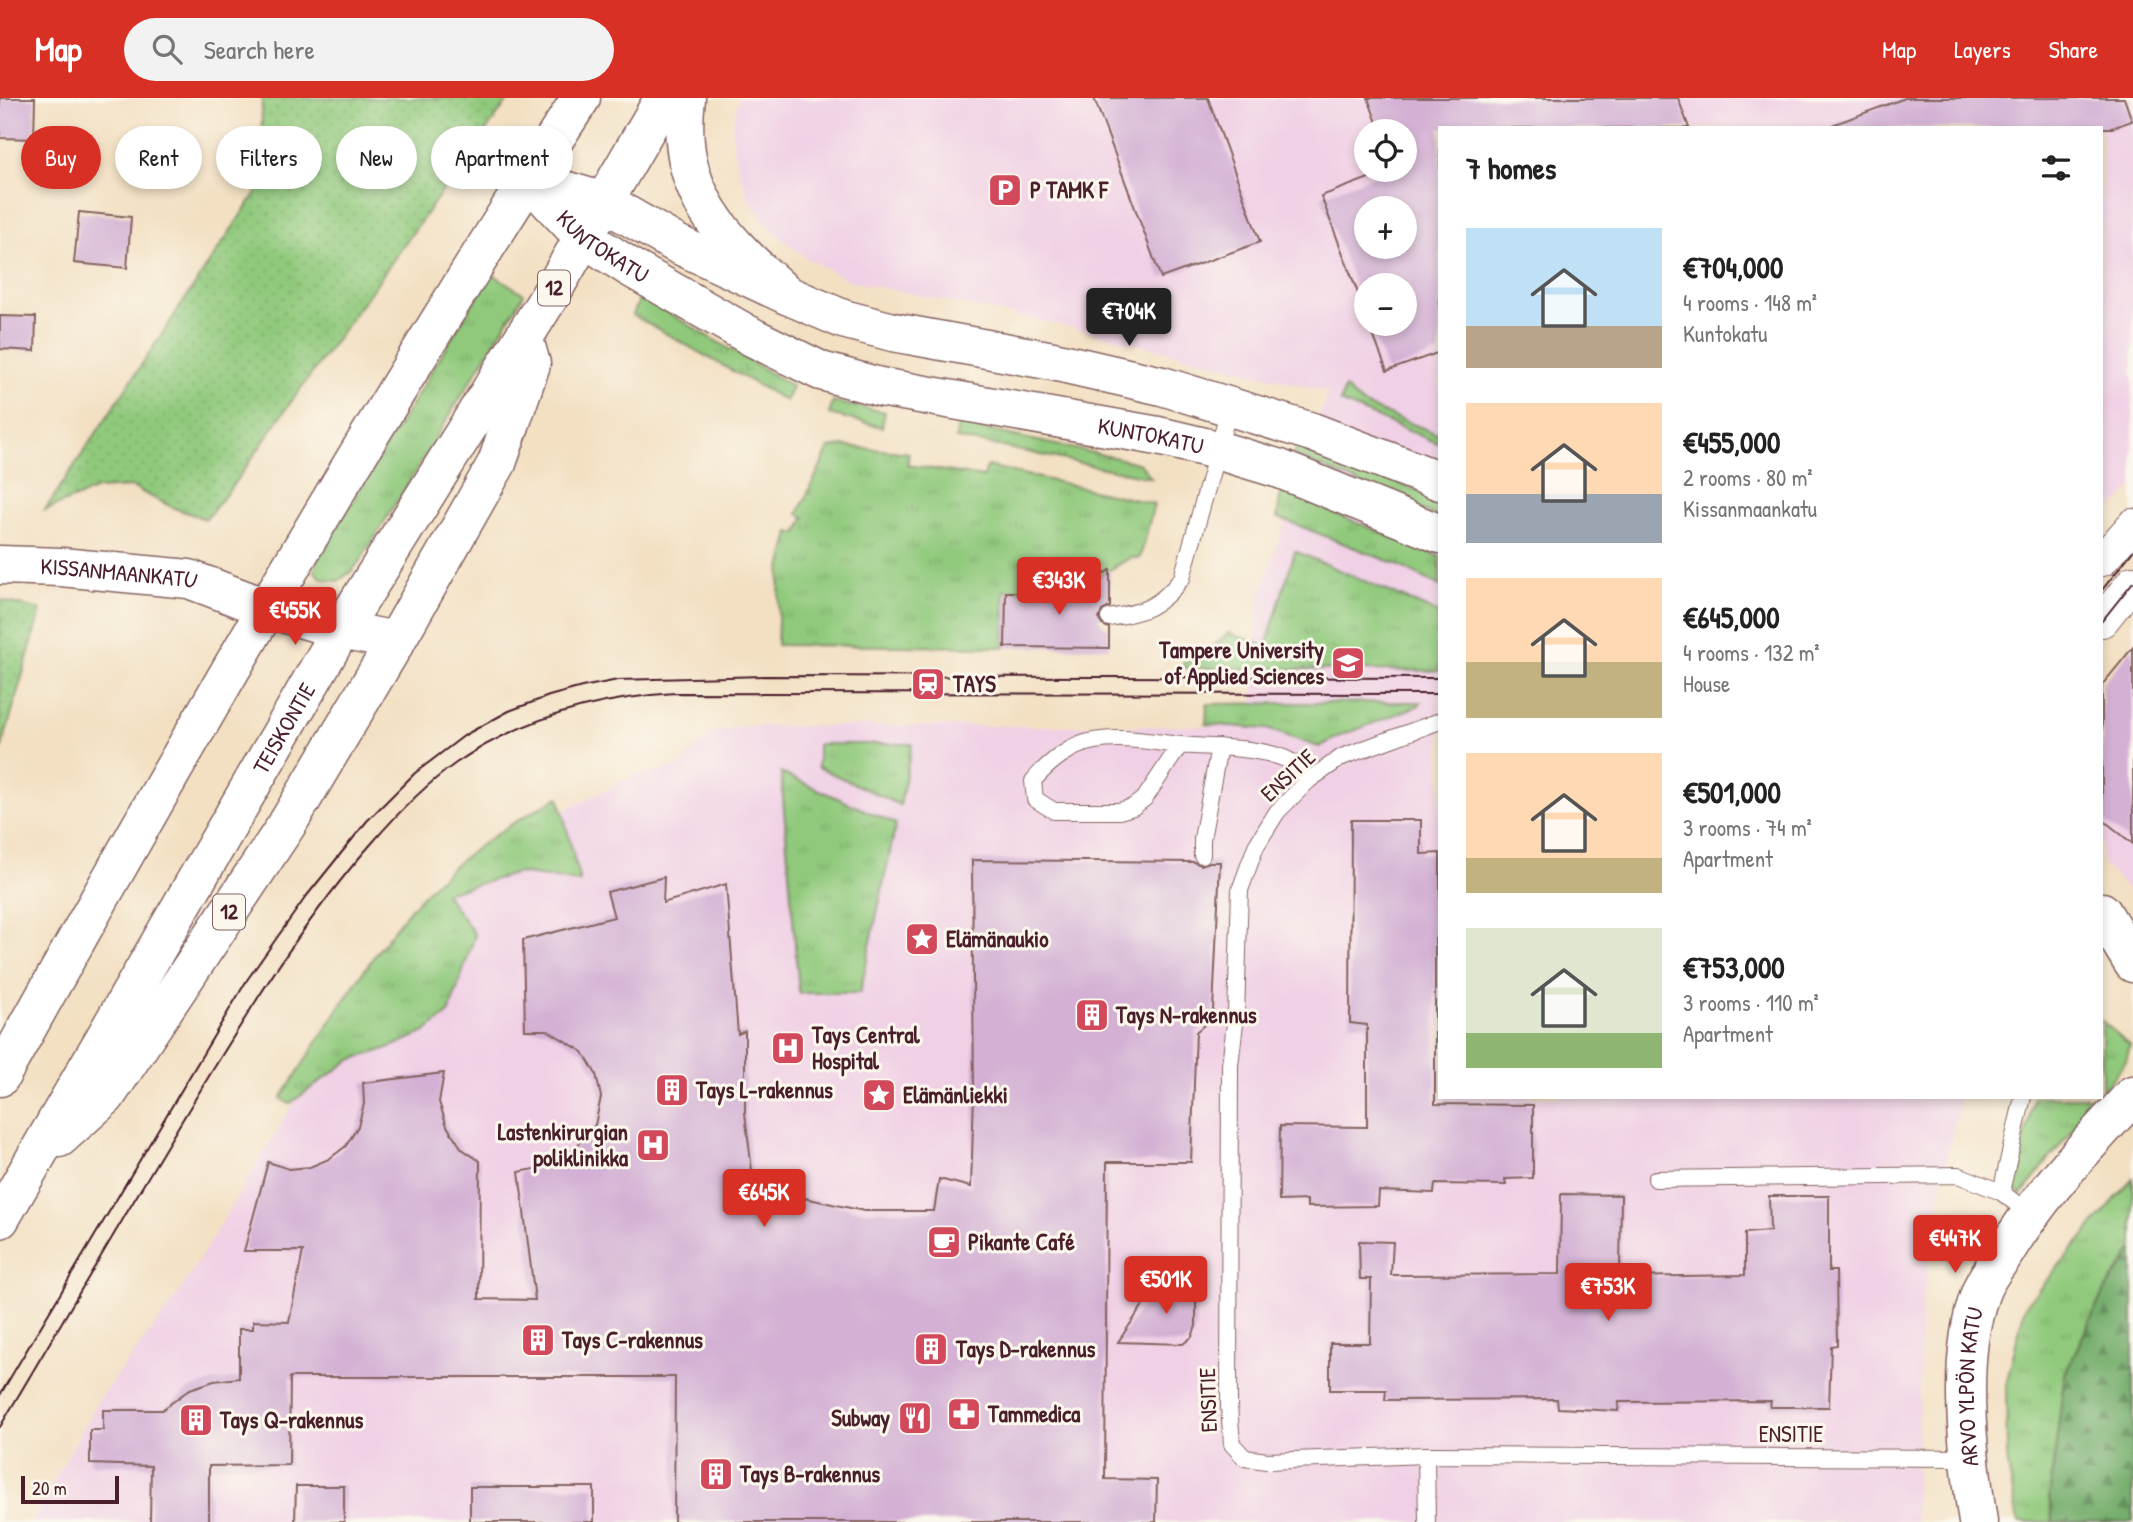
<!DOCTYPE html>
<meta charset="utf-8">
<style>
:root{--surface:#fff;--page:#f2f2f2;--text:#222;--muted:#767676;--accent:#d93025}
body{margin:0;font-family:"Patrick Hand",sans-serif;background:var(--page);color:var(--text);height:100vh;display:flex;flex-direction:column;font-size:26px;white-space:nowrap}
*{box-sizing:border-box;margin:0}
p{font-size:23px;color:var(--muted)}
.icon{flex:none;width:38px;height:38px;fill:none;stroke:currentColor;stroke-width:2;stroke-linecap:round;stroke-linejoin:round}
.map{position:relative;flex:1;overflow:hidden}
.side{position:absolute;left:1438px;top:28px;width:665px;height:973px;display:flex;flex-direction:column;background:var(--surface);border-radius:0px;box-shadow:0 4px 10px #0003}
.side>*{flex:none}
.banner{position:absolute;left:21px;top:28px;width:665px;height:63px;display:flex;gap:14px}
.fabs{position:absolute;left:1354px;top:21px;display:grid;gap:14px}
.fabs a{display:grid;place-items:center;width:63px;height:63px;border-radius:50%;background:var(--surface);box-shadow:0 4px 10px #0003;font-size:35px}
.scale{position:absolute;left:21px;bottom:18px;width:98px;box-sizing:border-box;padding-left:7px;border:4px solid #4a1f2b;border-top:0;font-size:19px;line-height:24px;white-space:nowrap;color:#4a1f2b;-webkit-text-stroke:5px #fbf7ec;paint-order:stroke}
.price{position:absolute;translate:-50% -60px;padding:0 16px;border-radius:7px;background:var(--accent);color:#fff;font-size:23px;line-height:46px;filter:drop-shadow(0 2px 4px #0008)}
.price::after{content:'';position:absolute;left:50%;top:42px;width:21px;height:16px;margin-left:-10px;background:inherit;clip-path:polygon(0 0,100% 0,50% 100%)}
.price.active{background:#222;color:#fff}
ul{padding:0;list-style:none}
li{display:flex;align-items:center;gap:21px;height:175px;padding:0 28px}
li span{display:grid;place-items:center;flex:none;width:196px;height:140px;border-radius:0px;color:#555}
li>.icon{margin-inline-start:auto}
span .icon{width:84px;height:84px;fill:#fffc;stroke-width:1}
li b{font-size:30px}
h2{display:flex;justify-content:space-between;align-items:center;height:84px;padding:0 28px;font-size:30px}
.pill{padding:0 24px;border-radius:32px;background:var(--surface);box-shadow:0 4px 10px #0003;font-size:24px;line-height:63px}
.pill.active{background:var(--accent);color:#fff}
header{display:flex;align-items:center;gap:42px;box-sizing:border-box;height:98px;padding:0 35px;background:var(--accent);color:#fff}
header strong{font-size:33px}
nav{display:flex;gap:38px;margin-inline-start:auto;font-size:24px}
.search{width:490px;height:63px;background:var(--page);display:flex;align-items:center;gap:18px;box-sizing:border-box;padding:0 24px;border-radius:38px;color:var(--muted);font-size:26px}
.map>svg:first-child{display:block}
</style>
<header>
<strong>Map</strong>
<div class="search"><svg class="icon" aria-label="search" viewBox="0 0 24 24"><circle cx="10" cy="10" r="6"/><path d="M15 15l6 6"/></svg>Search here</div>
<nav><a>Map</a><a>Layers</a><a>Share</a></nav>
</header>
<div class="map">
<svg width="2133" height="1424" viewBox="0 0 2133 1424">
<defs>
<pattern id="grass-tufts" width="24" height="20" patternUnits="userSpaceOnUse" patternTransform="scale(1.75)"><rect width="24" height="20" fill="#90c97c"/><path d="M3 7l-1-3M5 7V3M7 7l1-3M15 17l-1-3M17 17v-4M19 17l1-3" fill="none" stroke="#7eac6b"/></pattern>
<pattern id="forest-firs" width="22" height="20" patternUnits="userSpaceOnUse" patternTransform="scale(1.75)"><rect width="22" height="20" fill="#74ad6c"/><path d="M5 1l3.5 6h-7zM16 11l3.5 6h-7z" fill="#618c59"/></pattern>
<pattern id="park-dots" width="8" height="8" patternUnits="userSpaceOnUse" patternTransform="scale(1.75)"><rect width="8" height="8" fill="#90c97c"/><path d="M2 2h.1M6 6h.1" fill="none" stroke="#7eac6b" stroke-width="1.8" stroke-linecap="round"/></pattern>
</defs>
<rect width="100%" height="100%" fill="#fbf7ec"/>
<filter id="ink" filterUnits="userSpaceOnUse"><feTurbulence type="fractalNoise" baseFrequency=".0143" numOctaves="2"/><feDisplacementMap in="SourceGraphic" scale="14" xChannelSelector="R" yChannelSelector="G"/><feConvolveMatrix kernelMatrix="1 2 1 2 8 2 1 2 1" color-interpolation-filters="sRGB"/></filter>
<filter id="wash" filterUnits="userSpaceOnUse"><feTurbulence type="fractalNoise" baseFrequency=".00686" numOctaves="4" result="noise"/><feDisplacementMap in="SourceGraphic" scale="28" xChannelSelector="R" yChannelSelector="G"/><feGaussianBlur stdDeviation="1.57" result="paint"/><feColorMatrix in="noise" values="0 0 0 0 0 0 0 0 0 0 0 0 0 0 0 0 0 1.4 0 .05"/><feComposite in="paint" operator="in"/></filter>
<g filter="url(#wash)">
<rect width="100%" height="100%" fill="#f3e0c3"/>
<!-- built -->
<g fill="#f0d0e5" fill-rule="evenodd">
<path d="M 739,0 L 2133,0 L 2133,388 L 2114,409 L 2106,412 L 2102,417 L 2102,30 L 1440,30 L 1440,999 L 1961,999 L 1945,1067 L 1922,1208 L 1915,1424 L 31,1424 L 99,1301 L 174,1203 L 398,833 L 496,745 L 641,675 L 678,670 L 710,635 L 748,628 L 1252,628 L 1259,501 L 1328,294 L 1074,230 L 850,183 L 808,161 L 784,143 L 760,118 L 749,100 L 740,76 L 733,47 L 733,26 ZM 1367,33 L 1405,33 L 1405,72 L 1367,72 ZM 1367,110 L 1405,110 L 1405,149 L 1367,149 ZM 1367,187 L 1405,187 L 1405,226 L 1367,226 Z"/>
<polygon points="2133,676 2133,797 2102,764 2102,715"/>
</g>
<!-- grass -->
<g fill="url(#grass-tufts)" stroke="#6d7454" stroke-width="2">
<polygon points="491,175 524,196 362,460 352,473 338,483 322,481 314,473 319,459"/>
<polygon points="639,202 650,204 792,288 786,303 633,217"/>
<polygon points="1345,290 1362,306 1440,337 1440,346 1340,304"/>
<polygon points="833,304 885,314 882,329 829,316"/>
<polygon points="958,326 1122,361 1140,366 1151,380 989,346 956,341"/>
<polygon points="1297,347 1440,401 1440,420 1294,357"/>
<polygon points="843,348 909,355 907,367 984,379 987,368 1154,406 1140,460 1130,460 1072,494 1004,492 1005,549 777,547 780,475 790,434 797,436 805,419 798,416 829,350"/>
<polygon points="1281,393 1440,459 1440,488 1398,467 1277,419"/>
<polygon points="1295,453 1440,516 1440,573 1183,570 1183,564 1212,550 1228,535 1266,548"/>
<polygon points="1421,604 1418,608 1340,638 1319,649 1267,631 1206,626 1207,606"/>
<polygon points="818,646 912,646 900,707 818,669"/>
<polygon points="781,675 896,726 860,895 799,895"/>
<path d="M 559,699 L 580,784 L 518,775 L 445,795 L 475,837 L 449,915 L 425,934 L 386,951 L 350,962 L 289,1006 L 281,1000 C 324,935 363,867 414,807 C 454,761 506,727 559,699 Z"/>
<polygon points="2102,923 2130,947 2126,963 2102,994"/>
<polygon points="2034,999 2098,999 2022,1096 2013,1089"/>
<polygon points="2133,1080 2133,1151 2102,1197 2065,1276 2049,1400 2053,1424 2018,1424 2007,1361 2006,1287 2025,1208"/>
</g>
<!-- forest -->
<polygon fill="url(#forest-firs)" stroke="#5f664c" stroke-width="2" points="2133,1151 2133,1424 2053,1424 2049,1400 2065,1276 2102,1197"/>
<!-- park -->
<g fill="url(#park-dots)" stroke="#6d7454" stroke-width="2">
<path d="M 262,0 L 510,0 C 436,100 365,203 291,304 C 263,343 238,384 206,421 L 174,410 L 132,389 L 97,391 L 45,412 L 261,87 Z"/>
<polygon points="0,502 41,512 0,656"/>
</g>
<g id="blocks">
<!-- building -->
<g fill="#d3b0d4" fill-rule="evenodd">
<polygon points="0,0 35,0 34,41 0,40"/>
<polygon points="1094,0 1208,0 1260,144 1161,180"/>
<path d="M 1368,0 L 1678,0 L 1689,30 L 1440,30 L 1440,254 L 1387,273 L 1369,226 L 1405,226 L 1405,187 L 1367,187 L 1367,219 L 1321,98 L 1390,72 L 1405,72 L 1405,33 L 1380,33 ZM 1367,110 L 1405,110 L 1405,149 L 1367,149 Z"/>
<polygon points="1905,0 2124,0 2132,23 2112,30 1833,30 1832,27"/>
<polygon points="79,114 131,119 127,170 74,165"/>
<polygon points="0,218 36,219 35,253 0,251"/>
<polygon points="1110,472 1110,509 1102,513 1099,521 1102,527 1109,530 1109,550 1005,549 1006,494 1072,494"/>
<polygon points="2133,549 2133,746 2102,721 2102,587"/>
<polygon points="1351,722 1421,722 1421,756 1440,755 1440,841 1435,841 1435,1006 1533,1007 1533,1080 1505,1081 1506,1087 1435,1086 1434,1095 1379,1093 1378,1108 1307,1109 1307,1102 1279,1103 1280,1028 1367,1029 1367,927 1350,925"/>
<polygon points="972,762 1194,764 1201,767 1210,764 1220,764 1213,912 1210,922 1196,934 1191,1064 1107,1064 1105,1381 1157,1382 1156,1424 674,1424 675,1279 290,1279 289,1367 209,1368 209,1424 150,1424 151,1368 90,1366 90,1332 103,1332 103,1312 162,1312 190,1291 214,1283 239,1280 239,1231 253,1231 253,1223 289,1224 303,1153 244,1153 268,1064 289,1071 310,1069 329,1061 346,1048 358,1028 364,1006 363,985 444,975 439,1004 447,1028 462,1051 480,1063 479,1201 535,1202 519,1074 549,1068 575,1050 595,1027 601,999 596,976 583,954 547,932 525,932 523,842 614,819 607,794 664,779 663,805 726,786 738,936 745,933 745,1015 754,1089 864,1113 934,1113 939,1081 971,1089 974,997"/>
<polygon points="1561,1096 1621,1097 1620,1179 1745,1177 1745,1135 1770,1133 1769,1098 1829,1098 1829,1173 1836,1173 1837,1247 1831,1248 1829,1309 1770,1309 1771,1303 1619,1304 1618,1313 1558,1310 1557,1301 1385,1302 1386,1292 1330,1292 1330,1245 1370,1245 1371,1181 1360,1181 1359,1143 1393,1144 1391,1177 1560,1176"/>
<polygon points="1196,1183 1196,1228 1192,1239 1183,1246 1118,1244 1156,1188 1166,1185"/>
<polygon points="296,1388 344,1388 344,1424 295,1424"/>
<rect x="470" y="1389" width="124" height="35"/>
</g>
</g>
</g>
<g filter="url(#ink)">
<use href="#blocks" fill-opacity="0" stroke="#856360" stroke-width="2"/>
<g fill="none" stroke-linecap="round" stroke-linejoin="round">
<!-- lane casing -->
<g stroke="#856360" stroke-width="18">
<g id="lane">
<path d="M 1109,520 C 1144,514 1160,509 1182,480 L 1230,308"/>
<polyline points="1440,623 1342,659 1309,682 1277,714 1256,748 1240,792 1236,917 1230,967 1229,1308 1232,1346 1245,1360 1267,1363 1426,1357 1968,1360"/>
<path d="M 1180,647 L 1145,700 L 1133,709 L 1119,713 L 1054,713 L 1035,701 L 1033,683 C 1048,665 1070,647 1094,643 C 1123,638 1151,644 1180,647 C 1212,650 1261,648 1290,663 C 1297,667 1304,676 1309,682"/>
<polyline points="1202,757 1202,741 1219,649"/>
<polyline points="1656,1081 1958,1077 2001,1094 2030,1116"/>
<polyline points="2001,1094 2023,999"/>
<polyline points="1426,1357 1427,1424"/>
</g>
</g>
<!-- street casing -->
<g stroke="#856360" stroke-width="34">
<g id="street">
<polyline points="2102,462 2133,427"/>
<polyline points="2102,523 2133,484"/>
</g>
</g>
<!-- secondary casing -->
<g stroke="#856360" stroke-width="41">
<g id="secondary">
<path id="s1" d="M 529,82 L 583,139 L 631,170 L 754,240 L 821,273 L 880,289 L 1158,338 L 1217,352 L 1280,371 L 1440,436"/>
<polyline points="530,82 604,104 677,146 787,197 843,221 893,234 1053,263 1162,288 1312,334 1440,383"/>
<path id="s2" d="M 0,467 L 61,469 L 189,481 L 266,510 L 341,532 L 396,543"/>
<polyline points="2102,814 2133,865"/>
<path id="s3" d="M 1978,1424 C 1968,1358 1956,1260 1980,1196 C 1984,1183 1994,1170 2002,1159 C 2039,1097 2085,1050 2133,997"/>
</g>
</g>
<!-- highway casing -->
<g stroke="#856360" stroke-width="41">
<g id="highway">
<path d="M 686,0 C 674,94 722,140 787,197"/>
<path d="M 0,979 C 184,647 374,318 581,0"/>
<polyline points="59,1040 106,998 286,728 396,543 497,365 531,266 525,245"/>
<path id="s4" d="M 0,1121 L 341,532 L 549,199 L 664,0"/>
</g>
</g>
<!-- lane -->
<use href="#lane" stroke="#fff" stroke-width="16"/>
<!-- street -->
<use href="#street" stroke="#fff" stroke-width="32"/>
<!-- secondary -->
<use href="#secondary" stroke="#fff" stroke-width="38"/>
<!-- highway -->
<use href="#highway" stroke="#fff" stroke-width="38"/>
<!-- tram -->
<g stroke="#4a1f2b" stroke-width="2">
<polyline points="2102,492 2133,453"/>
<polyline points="2102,523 2133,484"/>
<polyline points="0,1297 247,882 305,800 367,723 415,675 465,637 509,613 549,598 582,589 618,582 764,578 1440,580"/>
<path d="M 0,1329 C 71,1209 141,1089 214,970 C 262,892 311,814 372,745 C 397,716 425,687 456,665 C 522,620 596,600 675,595 L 1440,596"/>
</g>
</g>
</g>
<!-- icons -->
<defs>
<g id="parking-square" transform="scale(1.75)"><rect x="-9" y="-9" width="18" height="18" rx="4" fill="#d1495b" stroke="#fbf7ec"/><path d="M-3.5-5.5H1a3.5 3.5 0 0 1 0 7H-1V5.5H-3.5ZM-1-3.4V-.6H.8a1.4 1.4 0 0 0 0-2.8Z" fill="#fff"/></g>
<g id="university-square" transform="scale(1.75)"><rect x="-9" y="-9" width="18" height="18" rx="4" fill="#d1495b" stroke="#fbf7ec"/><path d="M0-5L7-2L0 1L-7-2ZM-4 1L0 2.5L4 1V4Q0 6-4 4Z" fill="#fff"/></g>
<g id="station-square" transform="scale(1.75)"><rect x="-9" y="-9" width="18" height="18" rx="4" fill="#d1495b" stroke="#fbf7ec"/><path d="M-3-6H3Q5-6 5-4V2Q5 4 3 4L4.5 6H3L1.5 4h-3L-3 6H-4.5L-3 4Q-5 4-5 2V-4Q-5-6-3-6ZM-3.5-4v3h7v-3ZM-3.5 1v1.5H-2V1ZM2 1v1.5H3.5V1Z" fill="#fff"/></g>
<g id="sight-square" transform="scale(1.75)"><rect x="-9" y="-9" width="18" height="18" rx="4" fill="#d1495b" stroke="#fbf7ec"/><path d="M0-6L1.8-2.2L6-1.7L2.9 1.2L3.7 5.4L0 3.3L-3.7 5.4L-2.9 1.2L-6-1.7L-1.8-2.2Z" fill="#fff"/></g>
<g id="building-square" transform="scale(1.75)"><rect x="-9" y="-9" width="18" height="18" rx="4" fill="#d1495b" stroke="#fbf7ec"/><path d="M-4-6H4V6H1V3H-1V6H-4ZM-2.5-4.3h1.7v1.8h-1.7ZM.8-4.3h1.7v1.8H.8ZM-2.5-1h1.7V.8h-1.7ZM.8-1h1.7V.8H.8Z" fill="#fff"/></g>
<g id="hospital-square" transform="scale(1.75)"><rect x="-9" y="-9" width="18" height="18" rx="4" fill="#d1495b" stroke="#fbf7ec"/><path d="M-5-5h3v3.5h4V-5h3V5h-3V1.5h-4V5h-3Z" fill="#fff"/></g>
<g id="cafe-square" transform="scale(1.75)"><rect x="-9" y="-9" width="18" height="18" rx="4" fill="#d1495b" stroke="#fbf7ec"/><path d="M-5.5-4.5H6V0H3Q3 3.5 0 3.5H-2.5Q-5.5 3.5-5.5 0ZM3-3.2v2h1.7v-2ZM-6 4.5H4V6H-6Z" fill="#fff"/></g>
<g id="pharmacy-square" transform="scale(1.75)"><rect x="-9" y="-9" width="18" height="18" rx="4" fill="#d1495b" stroke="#fbf7ec"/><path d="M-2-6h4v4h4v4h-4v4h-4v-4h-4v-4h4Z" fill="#fff"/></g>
<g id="restaurant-square" transform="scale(1.75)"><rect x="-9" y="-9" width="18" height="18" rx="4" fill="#d1495b" stroke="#fbf7ec"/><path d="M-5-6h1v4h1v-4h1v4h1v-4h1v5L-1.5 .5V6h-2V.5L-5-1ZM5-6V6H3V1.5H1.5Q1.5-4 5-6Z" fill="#fff"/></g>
</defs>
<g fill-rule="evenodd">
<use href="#parking-square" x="1005" y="92"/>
<use href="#university-square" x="1348" y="565"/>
<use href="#station-square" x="928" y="586"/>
<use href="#sight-square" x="922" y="841"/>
<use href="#building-square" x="1092" y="917"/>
<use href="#hospital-square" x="788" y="950"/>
<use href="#building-square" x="672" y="992"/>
<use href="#sight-square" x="879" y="997"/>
<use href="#hospital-square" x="653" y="1047"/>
<use href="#cafe-square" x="944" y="1144"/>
<use href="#building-square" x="538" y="1242"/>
<use href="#building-square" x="931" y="1251"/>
<use href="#pharmacy-square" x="964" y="1316"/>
<use href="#restaurant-square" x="915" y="1320"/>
<use href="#building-square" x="196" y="1322"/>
<use href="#building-square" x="716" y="1376"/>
</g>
<g text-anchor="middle" stroke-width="6" stroke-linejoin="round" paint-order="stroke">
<!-- shield labels -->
<g fill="#fbf7ec" stroke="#7f6065" stroke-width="2">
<rect x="538" y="172.5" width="32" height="35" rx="5"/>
<rect x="213" y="796.5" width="32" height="35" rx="5"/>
</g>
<g font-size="21" font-weight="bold" fill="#4a1f2b">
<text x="554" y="197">12</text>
<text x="229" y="821">12</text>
</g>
<!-- poi labels -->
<g font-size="23" font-weight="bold" fill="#4a1f2b" stroke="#fbf7ec" text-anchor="start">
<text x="1030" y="100">P TAMK F</text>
<text x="1324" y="560" text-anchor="end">Tampere University<tspan x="1324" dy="26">of Applied Sciences</tspan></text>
<text x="953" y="594">TAYS</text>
<text x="946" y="849">Elämänaukio</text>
<text x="1116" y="925">Tays N-rakennus</text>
<text x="812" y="945">Tays Central<tspan x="812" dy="26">Hospital</tspan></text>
<text x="696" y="1000">Tays L-rakennus</text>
<text x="903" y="1005">Elämänliekki</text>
<text x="628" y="1042" text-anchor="end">Lastenkirurgian<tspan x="628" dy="26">poliklinikka</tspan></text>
<text x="968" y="1152">Pikante Café</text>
<text x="562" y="1250">Tays C-rakennus</text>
<text x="956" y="1259">Tays D-rakennus</text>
<text x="988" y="1324">Tammedica</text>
<text x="890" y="1328" text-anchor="end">Subway</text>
<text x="220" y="1330">Tays Q-rakennus</text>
<text x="740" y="1384">Tays B-rakennus</text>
</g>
<!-- street labels -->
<g font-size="23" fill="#4a1f2b" stroke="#fbf7ec">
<text dy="8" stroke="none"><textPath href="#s1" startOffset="100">KUNTOKATU</textPath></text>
<text dy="8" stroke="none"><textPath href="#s1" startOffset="688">KUNTOKATU</textPath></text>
<text dy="8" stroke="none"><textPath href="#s2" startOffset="119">KISSANMAANKATU</textPath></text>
<text dy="8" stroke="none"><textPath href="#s4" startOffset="567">TEISKONTIE</textPath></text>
<text transform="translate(1288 677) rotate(-43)" y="8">ENSITIE</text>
<text dy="8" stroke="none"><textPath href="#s3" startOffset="136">ARVO YLPÖN KATU</textPath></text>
<text transform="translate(1208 1302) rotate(-92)" y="8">ENSITIE</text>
<text x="1791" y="1344">ENSITIE</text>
</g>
</g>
</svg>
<div class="fabs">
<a><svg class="icon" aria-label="locate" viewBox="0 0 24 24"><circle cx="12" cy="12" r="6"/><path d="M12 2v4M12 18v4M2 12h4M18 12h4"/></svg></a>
<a>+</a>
<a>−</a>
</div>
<div class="scale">20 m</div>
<b class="price active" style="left:1129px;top:250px">€704K</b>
<b class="price" style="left:1059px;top:519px">€343K</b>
<b class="price" style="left:295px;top:549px">€455K</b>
<b class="price" style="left:764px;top:1131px">€645K</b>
<b class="price" style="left:1955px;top:1177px">€447K</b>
<b class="price" style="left:1166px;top:1218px">€501K</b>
<b class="price" style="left:1608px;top:1225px">€753K</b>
<div class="banner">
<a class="pill active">Buy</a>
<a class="pill">Rent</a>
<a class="pill">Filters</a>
<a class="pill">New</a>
<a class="pill">Apartment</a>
</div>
<section class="side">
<h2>7 homes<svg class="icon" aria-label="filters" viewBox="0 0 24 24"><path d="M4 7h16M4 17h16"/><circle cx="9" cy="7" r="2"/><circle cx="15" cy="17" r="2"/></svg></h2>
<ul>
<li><span style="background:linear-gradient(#bfe0f5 70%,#b9a48a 0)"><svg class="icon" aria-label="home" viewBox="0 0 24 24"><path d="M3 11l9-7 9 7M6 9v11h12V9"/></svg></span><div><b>€704,000</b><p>4 rooms · 148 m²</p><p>Kuntokatu</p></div></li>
<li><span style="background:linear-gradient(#ffd9b3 65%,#9aa5b1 0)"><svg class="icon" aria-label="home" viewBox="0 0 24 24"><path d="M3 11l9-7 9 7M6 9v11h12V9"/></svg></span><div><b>€455,000</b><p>2 rooms · 80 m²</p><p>Kissanmaankatu</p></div></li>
<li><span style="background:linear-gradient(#ffd9b3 60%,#c2b280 0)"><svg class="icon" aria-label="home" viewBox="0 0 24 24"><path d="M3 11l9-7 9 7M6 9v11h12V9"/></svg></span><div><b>€645,000</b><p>4 rooms · 132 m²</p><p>House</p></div></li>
<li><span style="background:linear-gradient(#ffd9b3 75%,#c2b280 0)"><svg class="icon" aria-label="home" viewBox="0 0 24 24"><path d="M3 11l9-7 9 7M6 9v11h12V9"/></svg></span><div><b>€501,000</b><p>3 rooms · 74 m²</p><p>Apartment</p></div></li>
<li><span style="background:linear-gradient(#dfe7d0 75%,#8fb573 0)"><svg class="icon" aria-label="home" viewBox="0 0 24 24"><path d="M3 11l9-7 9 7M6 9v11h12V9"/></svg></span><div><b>€753,000</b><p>3 rooms · 110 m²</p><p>Apartment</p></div></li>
</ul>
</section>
</div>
